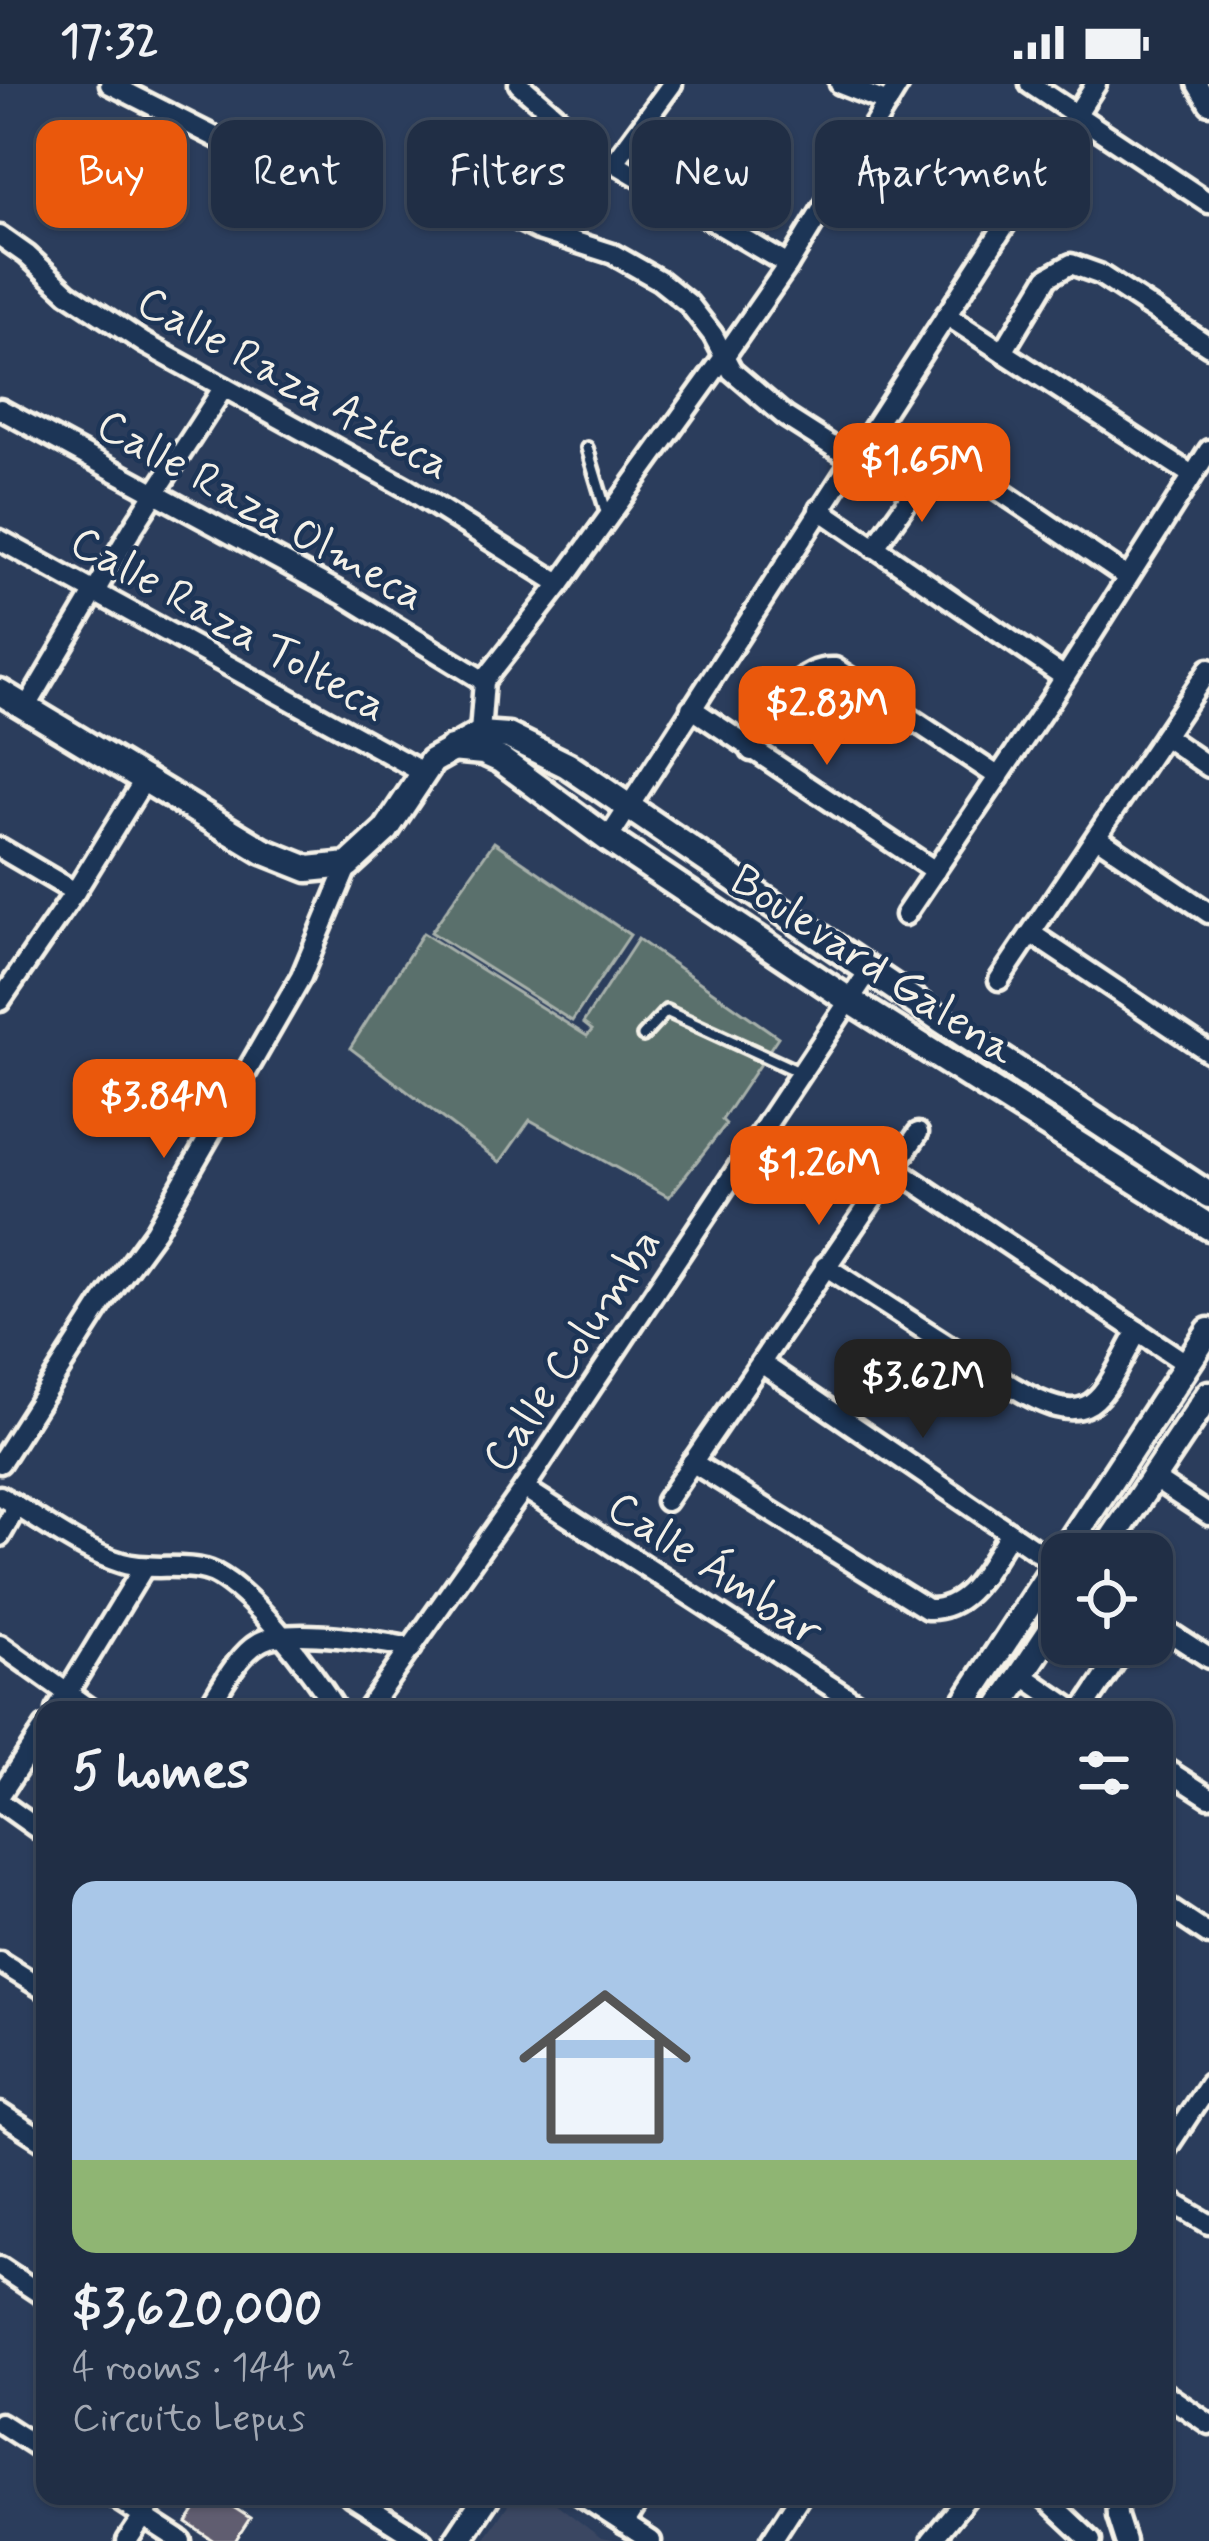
<!DOCTYPE html>
<meta charset="utf-8">
<style>
:root{--surface:#202e45;--page:#28364c;--text:#f1f3f6;--muted:#a2a8b3;--line:#3d4a5e;--accent:#ea580c}
body{margin:0;font-family:Mynerve,sans-serif;background:var(--page);color:var(--text);height:100vh;display:flex;flex-direction:column;font-size:45px;white-space:nowrap}
*{box-sizing:border-box;margin:0}
p{font-size:39px;color:var(--muted)}
.icon{flex:none;width:66px;height:66px;fill:none;stroke:currentColor;stroke-width:2;stroke-linecap:round;stroke-linejoin:round}
.map{position:relative;flex:1;overflow:hidden}
.details{position:absolute;left:36px;top:1617px;width:1137px;height:804px;display:flex;flex-direction:column;background:var(--surface);border-radius:24px;box-shadow:0 3px 9px #0004,0 0 0 3px var(--line)}
.details>*{flex:none}
.guide{position:absolute;left:36px;top:36px;width:1137px;height:108px;display:flex;gap:24px}
.buttons{position:absolute;left:1041px;top:1449px;display:grid;gap:24px}
.buttons a{display:grid;place-items:center;width:132px;height:132px;border-radius:24px;background:var(--surface);box-shadow:0 3px 9px #0004,0 0 0 3px var(--line);font-size:60px}
.price{position:absolute;translate:-50% -102px;padding:0 27px;border-radius:24px;background:var(--accent);color:#fff;font-size:39px;line-height:78px;filter:drop-shadow(0 3px 6px #0008)}
.price::after{content:'';position:absolute;left:50%;top:72px;width:36px;height:27px;margin-left:-18px;background:inherit;clip-path:polygon(0 0,100% 0,50% 100%)}
.price.selected{background:#222;color:#fff}
ul{padding:0;list-style:none}
li{display:grid;align-content:center;gap:24px;height:636px;padding:0 36px}
li+li{border-top:3px solid var(--line)}
li span{display:grid;place-items:center;height:372px;border-radius:24px;color:#555}
li>.icon{margin-inline-start:auto}
span .icon{width:216px;height:216px;fill:#fffc;stroke-width:1}
li b{font-size:51px}
h2{display:flex;justify-content:space-between;align-items:center;height:144px;padding:0 36px;font-size:51px}
.tag{padding:0 42px;border-radius:24px;background:var(--surface);box-shadow:0 3px 9px #0004,0 0 0 3px var(--line);font-size:42px;line-height:108px}
.tag.selected{background:var(--accent);color:#fff}
.status{display:flex;justify-content:space-between;align-items:center;height:84px;padding:0 60px;background:var(--surface);direction:ltr}
.status svg{height:33px;fill:currentColor}
.map>svg:first-child{display:block}
</style>
<div class="status"><b>17:32</b><svg viewBox="0 0 49 12"><path d="M0 12V9h3v3zM5 12V6h3v6zM10 12V3h3v9zM15 12V0h3v12zM26 1h20v11H26zM47 4h2v5h-2z"/></svg></div>
<div class="map">
<svg width="1209" height="2457" viewBox="0 0 1209 2457">
<rect width="100%" height="100%" fill="#2b3d5c"/>
<filter id="ink" filterUnits="userSpaceOnUse"><feTurbulence type="fractalNoise" baseFrequency=".00833" numOctaves="2"/><feDisplacementMap in="SourceGraphic" scale="24" xChannelSelector="R" yChannelSelector="G"/><feConvolveMatrix kernelMatrix="1 2 1 2 8 2 1 2 1" color-interpolation-filters="sRGB"/></filter>
<g filter="url(#ink)">
<!-- built -->
<polygon fill="#3b4762" points="514,2412 546,2412 601,2454 619,2457 483,2457"/>
<!-- green -->
<g fill="#5a706c" stroke="#a7b0aa" stroke-width="3">
<polygon points="494,758 630,851 572,937 431,848"/>
<polygon points="423,849 587,952 592,946 583,939 638,855 778,953 722,1036 726,1040 669,1113 530,1036 500,1078 350,964"/>
</g>
<!-- building -->
<polygon fill="#615d6f" stroke="#f4f1e8" stroke-width="3" points="205,2412 216,2412 250,2434 235,2457 214,2457 187,2439"/>
<g fill="none" stroke-linecap="round" stroke-linejoin="round">
<!-- service casing -->
<g stroke="#f4f1e8" stroke-width="18">
<g id="service">
<polyline points="587,364 608,434"/>
<polyline points="643,952 666,927 801,989"/>
</g>
</g>
<!-- minor casing -->
<g stroke="#f4f1e8" stroke-width="27">
<g id="minor">
<polyline points="110,0 253,72"/>
<polyline points="519,0 598,69 788,181"/>
<polyline points="840,0 888,19"/>
<polyline points="1030,0 1209,119"/>
<polyline points="1197,0 1209,20"/>
<polyline points="614,79 672,0"/>
<polyline points="425,90 538,146 613,170 659,196 689,220 713,251 732,287 786,333 852,375"/>
<polyline points="0,152 27,171 68,209 144,259 407,404 560,500"/>
<polyline points="946,231 1192,391"/>
<polyline points="1003,268 1048,193 1071,180 1099,190 1209,262"/>
<polyline points="0,325 344,511 484,597"/>
<polyline points="819,425 1063,592"/>
<polyline points="0,456 422,688"/>
<polyline points="874,464 929,387 942,381 966,384 1127,493"/>
<polyline points="26,624 132,445 224,303"/>
<polyline points="691,624 935,787"/>
<polyline points="1164,652 1209,683"/>
<polyline points="479,662 484,597 560,500 724,273 788,181 899,0"/>
<path d="M 751,667 C 771,636 792,581 835,584 L 999,693"/>
<polyline points="1097,753 1209,829"/>
<polyline points="608,755 1096,0"/>
<polyline points="0,764 75,808"/>
<polyline points="905,831 1051,615 1209,366"/>
<polyline points="1032,850 1209,968"/>
<polyline points="999,896 1209,585"/>
<polyline points="0,917 75,808 146,693"/>
<polyline points="894,1084 1187,1280"/>
<path d="M 825,1182 L 1013,1303 C 1095,1351 1099,1316 1138,1247"/>
<polyline points="761,1279 1056,1480"/>
<path d="M 692,1378 L 927,1525 C 970,1527 988,1481 1010,1449"/>
<polyline points="0,1379 103,1218 155,1147 301,893 348,781"/>
<polyline points="1153,1394 1209,1431"/>
<polyline points="524,1404 867,1626"/>
<path d="M 0,1412 C 39,1434 78,1466 122,1479 C 149,1487 178,1479 205,1486 C 244,1495 315,1590 336,1626"/>
<polyline points="666,1417 918,1049"/>
<polyline points="0,1452 17,1422"/>
<polyline points="1152,1545 1172,1550 1209,1574"/>
<polyline points="0,1561 91,1626"/>
<polyline points="1022,1591 1073,1626"/>
<polyline points="57,1626 144,1483"/>
<path d="M 207,1626 C 220,1605 238,1570 260,1558 C 288,1542 380,1558 412,1564"/>
<polyline points="367,1626 524,1404 869,887"/>
<polyline points="1083,1626 1127,1560"/>
<polyline points="1164,1684 1209,1713"/>
<polyline points="0,1711 45,1643"/>
<polyline points="0,1718 45,1750"/>
<polyline points="1164,1821 1209,1851"/>
<polyline points="0,1878 45,1906"/>
<polyline points="0,2029 45,2058"/>
<polyline points="1164,2068 1209,2000"/>
<polyline points="1164,2113 1209,2140"/>
<polyline points="0,2183 45,2213"/>
<polyline points="1164,2309 1209,2340"/>
<polyline points="0,2339 45,2368"/>
<polyline points="112,2412 181,2457"/>
<polyline points="351,2412 422,2457"/>
<polyline points="582,2412 651,2457"/>
<polyline points="1043,2412 1091,2457"/>
<polyline points="1116,2412 1117,2432 1125,2457"/>
<polyline points="624,2440 642,2412"/>
<polyline points="127,2457 157,2412"/>
<polyline points="771,2457 800,2412"/>
<polyline points="931,2457 968,2412"/>
</g>
</g>
<!-- tertiary casing -->
<g stroke="#f4f1e8" stroke-width="33">
<g id="tertiary">
<polyline points="0,608 263,767 308,785 348,781 386,746 432,677 480,650 508,652 567,681 942,936 1209,1111"/>
<polyline points="451,665 483,668 501,676 608,755 849,916 1209,1143"/>
<polyline points="1102,1470 1209,1310"/>
<polyline points="960,1626 1209,1247"/>
<polyline points="998,1626 1062,1530"/>
<polyline points="457,2457 487,2412"/>
</g>
</g>
<!-- service -->
<use href="#service" stroke="#1d3557" stroke-width="9"/>
<!-- minor -->
<use href="#minor" stroke="#1d3557" stroke-width="18"/>
<!-- tertiary -->
<use href="#tertiary" stroke="#1d3557" stroke-width="24"/>
</g>
</g>
<g text-anchor="middle" stroke-width="9" stroke-linejoin="round" paint-order="stroke">
<!-- street labels -->
<g font-size="45" fill="#f4f1e8" stroke="#1d3557">
<text transform="translate(295 297) rotate(29)" y="16">Calle Raza Azteca</text>
<text transform="translate(262 424) rotate(29)" y="16">Calle Raza Olmeca</text>
<text transform="translate(230 538) rotate(29)" y="16">Calle Raza Tolteca</text>
<text transform="translate(874 879) rotate(33)" y="16">Boulevard Galena</text>
<text transform="translate(570 1265) rotate(-56)" y="16">Calle Columba</text>
<text transform="translate(716 1483) rotate(33)" y="16">Calle Ámbar</text>
</g>
</g>
</svg>
<div class="buttons">
<a><svg class="icon" aria-label="locate" viewBox="0 0 24 24"><circle cx="12" cy="12" r="6"/><path d="M12 2v4M12 18v4M2 12h4M18 12h4"/></svg></a>
</div>
<b class="price" style="left:922px;top:441px">$1.65M</b>
<b class="price" style="left:827px;top:684px">$2.83M</b>
<b class="price" style="left:164px;top:1077px">$3.84M</b>
<b class="price" style="left:819px;top:1144px">$1.26M</b>
<b class="price selected" style="left:923px;top:1357px">$3.62M</b>
<div class="guide">
<a class="tag selected">Buy</a>
<a class="tag">Rent</a>
<a class="tag">Filters</a>
<a class="tag">New</a>
<a class="tag">Apartment</a>
</div>
<section class="details">
<h2>5 homes<svg class="icon" aria-label="filters" viewBox="0 0 24 24"><path d="M4 7h16M4 17h16"/><circle cx="9" cy="7" r="2"/><circle cx="15" cy="17" r="2"/></svg></h2>
<ul>
<li><span style="background:linear-gradient(#a9c7e8 75%,#8fb573 0)"><svg class="icon" aria-label="home" viewBox="0 0 24 24"><path d="M3 11l9-7 9 7M6 9v11h12V9"/></svg></span><div><b>$3,620,000</b><p>4 rooms · 144 m²</p><p>Circuito Lepus</p></div></li>
</ul>
</section>
</div>
